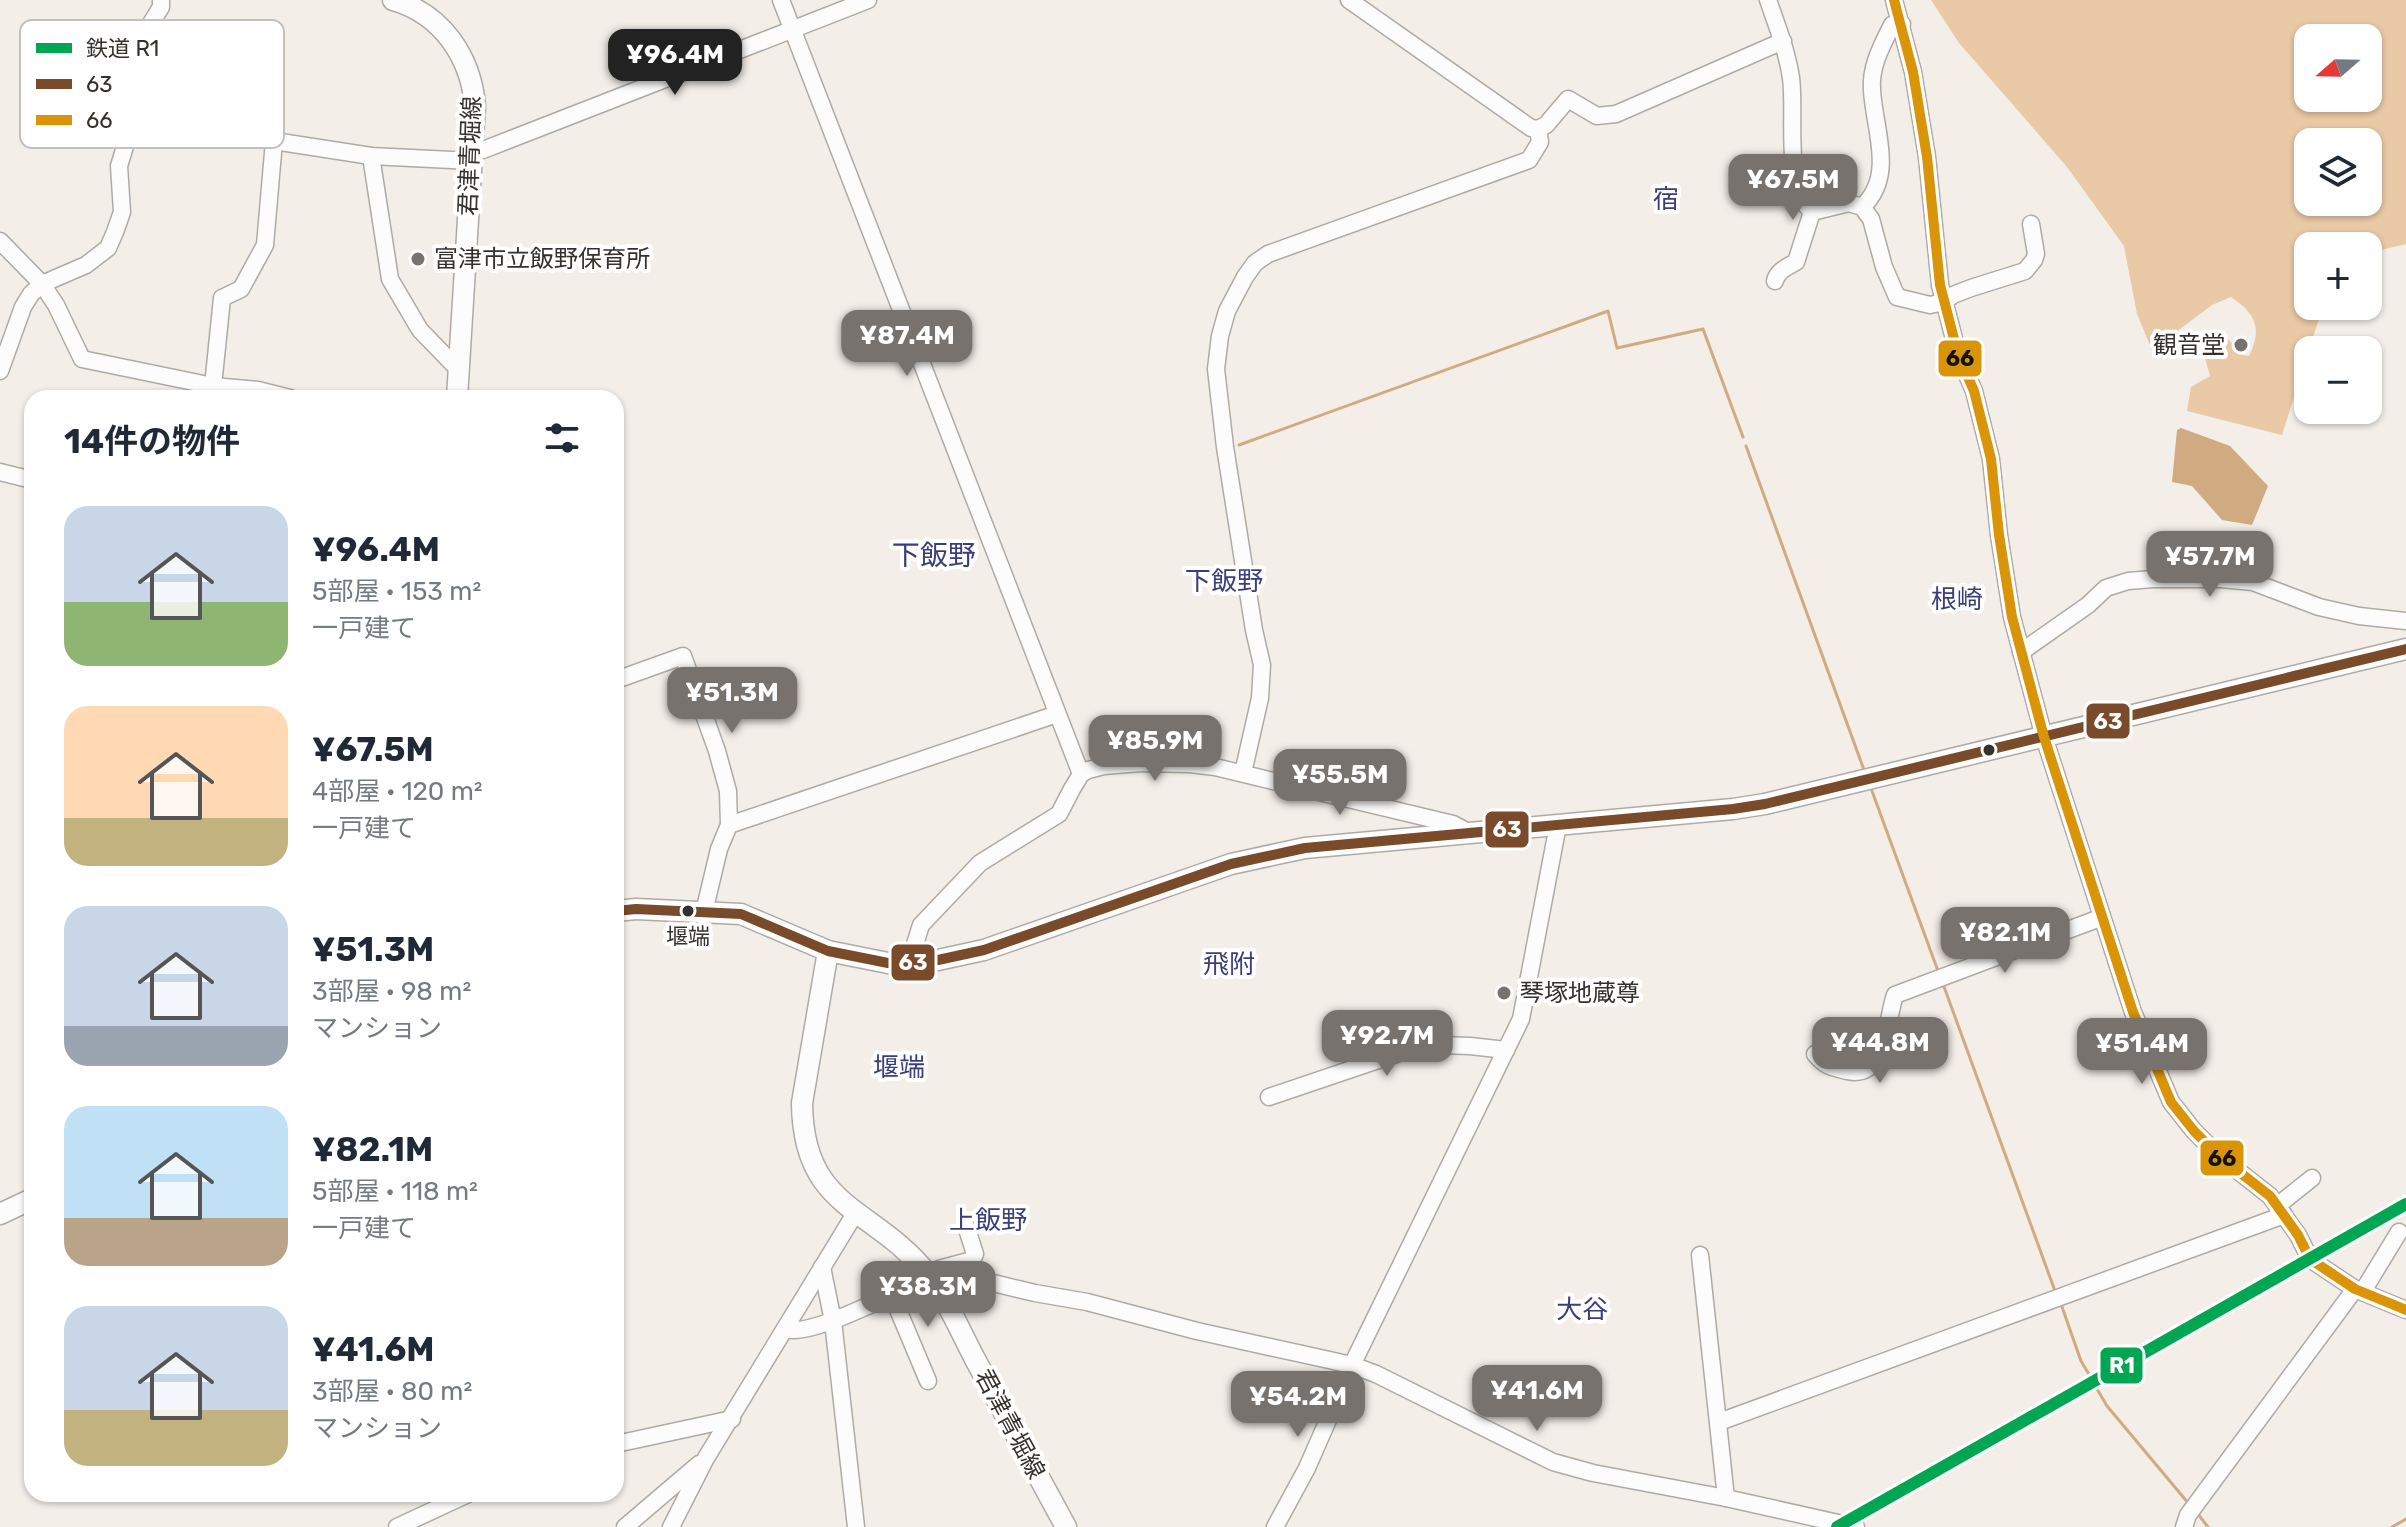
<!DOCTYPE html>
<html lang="ja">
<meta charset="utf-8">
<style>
:root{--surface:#fff;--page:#f2f2f3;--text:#1f2937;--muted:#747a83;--accent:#77726e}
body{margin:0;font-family:Rubik,"Noto Sans JP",sans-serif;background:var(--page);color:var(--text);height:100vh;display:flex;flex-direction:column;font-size:30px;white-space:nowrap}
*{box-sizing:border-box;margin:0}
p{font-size:26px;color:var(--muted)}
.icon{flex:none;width:44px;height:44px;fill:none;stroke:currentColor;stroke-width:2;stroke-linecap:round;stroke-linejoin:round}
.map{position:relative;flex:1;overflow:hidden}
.sheet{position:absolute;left:24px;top:390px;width:600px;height:1112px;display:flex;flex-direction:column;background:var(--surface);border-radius:24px;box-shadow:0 2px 6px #0004}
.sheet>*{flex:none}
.needle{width:52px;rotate:250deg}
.controls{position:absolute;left:2294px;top:24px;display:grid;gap:16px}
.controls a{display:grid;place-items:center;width:88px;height:88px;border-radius:16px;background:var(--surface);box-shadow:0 2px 6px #0004;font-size:40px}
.price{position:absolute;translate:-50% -68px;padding:0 18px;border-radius:16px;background:var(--accent);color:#fff;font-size:26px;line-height:52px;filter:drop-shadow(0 2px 4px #0008)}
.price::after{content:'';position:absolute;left:50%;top:48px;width:24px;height:18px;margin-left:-12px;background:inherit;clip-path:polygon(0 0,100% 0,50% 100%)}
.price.on{background:#222;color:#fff}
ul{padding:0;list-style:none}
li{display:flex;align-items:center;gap:24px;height:200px;padding:0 40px}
li span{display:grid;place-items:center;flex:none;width:224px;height:160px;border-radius:24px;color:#555}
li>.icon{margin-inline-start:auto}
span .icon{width:96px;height:96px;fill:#fffc;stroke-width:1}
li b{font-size:34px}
h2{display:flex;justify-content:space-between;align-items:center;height:96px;padding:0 40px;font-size:34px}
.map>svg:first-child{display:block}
</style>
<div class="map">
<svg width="2406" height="1527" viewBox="0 0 2406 1527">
<rect width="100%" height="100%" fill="#f3eee8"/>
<!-- forest -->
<path fill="#e9c9a6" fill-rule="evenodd" d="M 1931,0 L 2406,0 L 2406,244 L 2368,253 L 2368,246 L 2308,246 L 2308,306 L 2323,306 L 2282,435 L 2187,411 L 2191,387 L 2210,376 L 2201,344 C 2207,338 2224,333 2231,342 C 2234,345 2235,350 2237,354 L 2249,356 C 2263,328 2255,313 2231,297 L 2212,305 L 2152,350 L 2137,314 L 2124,246 L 2067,167 L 1959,43 ZM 2308,38 L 2368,38 L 2368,98 L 2308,98 ZM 2308,142 L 2368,142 L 2368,202 L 2308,202 Z"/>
<!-- water -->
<polygon fill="#d0aa80" points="2181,428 2230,446 2268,486 2252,525 2222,520 2192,486 2172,482 2177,430"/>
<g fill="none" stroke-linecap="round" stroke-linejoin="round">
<!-- stream -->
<g stroke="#d0aa80" stroke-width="3">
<polyline points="1239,445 1608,311 1617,348 1703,329 1743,437"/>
<polyline points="1746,446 1864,770"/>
<polyline points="1872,791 1938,971"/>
<polyline points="1943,984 2055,1291"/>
<polyline points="2061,1304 2081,1361 2090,1376"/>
<polyline points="2097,1389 2107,1406 2189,1504"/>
<polyline points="2198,1514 2208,1527"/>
<polyline points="2392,1527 2406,1519"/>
</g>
<!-- minor casing -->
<g stroke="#afaaa6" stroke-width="19">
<g id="minor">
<polyline points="781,0 1081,774"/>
<polyline points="1349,0 1531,128 1538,129"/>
<path d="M 1768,0 C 1777,26 1787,51 1791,78 C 1796,114 1783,185 1812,212 L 1849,203 L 1862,207 L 1871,219 L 1884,267 L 1897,297 L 1930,305 L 1944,302 L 1953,295 L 1971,288 L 2025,271 L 2034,260 L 2036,254 L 2031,224"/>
<polyline points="1894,0 1913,72 1927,157 1940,285 1958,354 1974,391 1991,459 1999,535 2012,617 2044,737 2133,1012 2171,1102 2194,1131 2219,1156 2270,1196 2298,1235 2310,1259 2355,1289 2406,1310"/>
<polyline points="134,117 206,115 217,119 232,133 274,141 371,156 472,161"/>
<polyline points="1538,129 1546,125 1568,99 1597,116 1616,114 1783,41"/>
<polyline points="473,150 483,150 868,0"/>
<polyline points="371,156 390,279 420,330 453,364 459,366"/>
<path d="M 1862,207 C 1896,176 1874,129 1872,90 C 1870,67 1882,45 1892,25 L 1902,24"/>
<polyline points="0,241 42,284 56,305 82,359 213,386 258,390 290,398"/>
<path d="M 1775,281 C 1777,271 1787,267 1796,262 L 1812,212"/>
<polyline points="0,371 23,307 31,294 42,284 86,265 108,248 115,232 122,212 119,166 134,117 136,60 142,38 161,7 161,0"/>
<polyline points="213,386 222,298 241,289 265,245 274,141"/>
<polyline points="0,472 32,480"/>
<polyline points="2021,652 2088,605 2106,588 2128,581 2153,579 2221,579 2253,582 2319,607 2359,616 2406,621"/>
<polyline points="616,680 683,656 717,751 728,791 729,825 719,849 704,912"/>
<polyline points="1243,773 1260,698 1262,665 1254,630 1225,447 1216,369 1220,336 1227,311 1245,277 1255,263 1268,254 1529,160 1540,142 1538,129"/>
<polyline points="729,825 1057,714"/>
<polyline points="909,963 921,925 980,863 1059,814 1072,789 1081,774 1088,770 1104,766 1141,763 1190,764 1215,767 1453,824 1470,833"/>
<path d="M 1815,1054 C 1826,1067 1831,1067 1847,1071 C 1887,1080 1886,1020 1895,995 L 2100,918"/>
<polyline points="1269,1097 1399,1053 1441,1045 1470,1046 1506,1050"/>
<polyline points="2277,1206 2312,1178"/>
<polyline points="1700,1255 1726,1498"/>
<polyline points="822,1267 833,1321 856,1527"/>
<polyline points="939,1269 972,1260 975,1254 966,1226"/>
<polyline points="2363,1291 2399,1232"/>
<polyline points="891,1293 928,1381"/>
<path d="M 787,1329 C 810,1338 902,1289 930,1277 L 938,1274 L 960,1275 L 1035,1293 L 1087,1302 L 1197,1331 L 1352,1365 L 1376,1374 L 1553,1462 L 1593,1473 L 1726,1498 L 1856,1527"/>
<polyline points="1719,1422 2284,1215"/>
<polyline points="616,1444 732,1419"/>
<polyline points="397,1527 468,1494"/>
<polyline points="625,1527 699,1464"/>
<polyline points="671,1527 706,1458 856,1212"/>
<polyline points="1275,1527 1307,1468 1352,1365 1521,1019 1558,825"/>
<polyline points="2184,1527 2188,1515 2355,1289"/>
</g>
</g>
<!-- major casing -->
<g stroke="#afaaa6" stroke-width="23">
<g id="major">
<path d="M 393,0 C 442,14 471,57 475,106 L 457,398"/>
<polyline points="616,911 636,909 741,914 828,951 888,963 909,963 938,960 984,950 1231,864 1305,848 1733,809 1765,804 2406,649"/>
<path d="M 828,951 L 802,1103 C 803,1212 875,1206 929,1276 C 948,1301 961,1333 976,1361 C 1006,1416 1036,1472 1066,1527"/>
<polyline points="0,1214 32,1199"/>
</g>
</g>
<!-- minor -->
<use href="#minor" stroke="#fdfcfc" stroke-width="16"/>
<!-- major -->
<use href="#major" stroke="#fdfcfc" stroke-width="20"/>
<!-- bus-1 casing -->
<g stroke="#fff" stroke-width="16">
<polyline id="bus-1" points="616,911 636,909 741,914 828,951 888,963 909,963 938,960 984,950 1231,864 1305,848 1733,809 1765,804 2406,649"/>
</g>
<!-- bus-2 casing -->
<g stroke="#fff" stroke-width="16">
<polyline id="bus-2" points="1894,0 1913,72 1927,157 1940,285 1958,354 1974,391 1991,459 1999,535 2012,617 2044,737 2133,1012 2171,1102 2194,1131 2219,1156 2270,1196 2298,1235 2310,1259 2355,1289 2406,1310"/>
</g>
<!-- bus-1 -->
<use href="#bus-1" stroke="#7a4b2a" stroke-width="10"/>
<!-- bus-2 -->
<use href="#bus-2" stroke="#da9407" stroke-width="10"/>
<!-- rail-1 casing -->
<g stroke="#fff" stroke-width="18">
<polyline id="rail-1" points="1837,1527 2406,1204"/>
</g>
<!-- rail-1 -->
<use href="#rail-1" stroke="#00a651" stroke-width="12"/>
</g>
<!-- markers -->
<g fill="#77726e" stroke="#fff" stroke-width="3">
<circle cx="418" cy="259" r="8"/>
<circle cx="2241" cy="345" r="8"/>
<circle cx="1504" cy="993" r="8"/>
</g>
<g fill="#34302c" stroke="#fff" stroke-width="3">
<circle cx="1989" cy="750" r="7"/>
<circle cx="688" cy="911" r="7"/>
</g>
<g text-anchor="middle" stroke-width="8" stroke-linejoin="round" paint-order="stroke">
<!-- bus labels -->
<g font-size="22" fill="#34302c" stroke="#fff">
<text x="688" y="944">堰端</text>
</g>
<!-- street labels -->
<g font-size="24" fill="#34302c" stroke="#fff">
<text transform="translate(470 156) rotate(-88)" y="8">君津青堀線</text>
<text transform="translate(1010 1424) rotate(62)" y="8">君津青堀線</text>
</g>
<!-- poi labels -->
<g font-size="24" fill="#34302c" stroke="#fff" text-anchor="start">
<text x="434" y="267">富津市立飯野保育所</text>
<text x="2225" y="353" text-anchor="end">観音堂</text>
<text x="1520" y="1001">琴塚地蔵尊</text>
</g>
<!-- neighbourhood labels -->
<g font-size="26" fill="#3a3e7a" stroke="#fff">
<text x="1666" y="208">宿</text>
<text x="1224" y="590">下飯野</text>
<text x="1957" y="608">根崎</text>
<text x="1229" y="973">飛附</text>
<text x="899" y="1076">堰端</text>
<text x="988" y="1229">上飯野</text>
<text x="1582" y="1318">大谷</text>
</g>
<!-- quarter labels -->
<g font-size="28" fill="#3a3e7a" stroke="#fff">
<text x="934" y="565">下飯野</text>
</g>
</g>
<!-- legend -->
<rect x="20" y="20" width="264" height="128" rx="12" fill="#fff" stroke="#c2c1c0" stroke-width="2"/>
<rect x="36" y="43" width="36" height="10" fill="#00a651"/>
<rect x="36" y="79" width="36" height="10" fill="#7a4b2a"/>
<rect x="36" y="115" width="36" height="10" fill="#da9407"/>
<g font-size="22" fill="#34302c">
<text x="86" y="56">鉄道 R1</text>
<text x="86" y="92">63</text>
<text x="86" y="128">66</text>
</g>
<g stroke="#fff" stroke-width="3">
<rect x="1937" y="339" width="46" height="39" rx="8" fill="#da9407"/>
<rect x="2085" y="702" width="46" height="38" rx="8" fill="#7a4b2a"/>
<rect x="1484" y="810" width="46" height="39" rx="8" fill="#7a4b2a"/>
<rect x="890" y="943" width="46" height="39" rx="8" fill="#7a4b2a"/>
<rect x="2199" y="1139" width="46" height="38" rx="8" fill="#da9407"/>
<rect x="2099" y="1346" width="45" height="39" rx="8" fill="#00a651"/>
</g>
<g font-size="22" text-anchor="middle" font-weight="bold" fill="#fff">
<text x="2108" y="729">63</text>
<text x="1507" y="837">63</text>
<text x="913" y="970">63</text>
<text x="2122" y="1373">R1</text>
</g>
<g font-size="22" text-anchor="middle" font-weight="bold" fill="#111">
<text x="1960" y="366">66</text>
<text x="2222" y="1166">66</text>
</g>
</svg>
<div class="controls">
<a><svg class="needle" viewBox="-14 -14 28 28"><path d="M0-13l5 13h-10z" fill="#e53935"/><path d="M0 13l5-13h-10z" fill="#747a83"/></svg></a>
<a><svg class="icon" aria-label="layers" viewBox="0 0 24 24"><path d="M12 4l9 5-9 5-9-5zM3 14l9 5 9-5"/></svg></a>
<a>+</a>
<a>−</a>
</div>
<b class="price on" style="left:675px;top:97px">¥96.4M</b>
<b class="price" style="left:1793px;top:222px">¥67.5M</b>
<b class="price" style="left:907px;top:378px">¥87.4M</b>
<b class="price" style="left:2210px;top:599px">¥57.7M</b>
<b class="price" style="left:732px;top:735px">¥51.3M</b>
<b class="price" style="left:1155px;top:783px">¥85.9M</b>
<b class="price" style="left:1340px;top:817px">¥55.5M</b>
<b class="price" style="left:2005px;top:975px">¥82.1M</b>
<b class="price" style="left:1387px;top:1078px">¥92.7M</b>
<b class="price" style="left:1880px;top:1085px">¥44.8M</b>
<b class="price" style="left:2142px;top:1086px">¥51.4M</b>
<b class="price" style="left:928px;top:1329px">¥38.3M</b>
<b class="price" style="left:1537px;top:1433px">¥41.6M</b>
<b class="price" style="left:1298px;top:1439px">¥54.2M</b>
<section class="sheet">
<h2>14件の物件<svg class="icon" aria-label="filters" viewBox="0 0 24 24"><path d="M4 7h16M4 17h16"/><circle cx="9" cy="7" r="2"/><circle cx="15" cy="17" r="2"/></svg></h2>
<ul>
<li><span style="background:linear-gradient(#c9d6e8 60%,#8fb573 0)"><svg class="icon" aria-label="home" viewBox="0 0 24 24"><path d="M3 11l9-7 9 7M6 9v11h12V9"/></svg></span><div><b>¥96.4M</b><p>5部屋 · 153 m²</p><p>一戸建て</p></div></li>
<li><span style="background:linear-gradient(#ffd9b3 70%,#c2b280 0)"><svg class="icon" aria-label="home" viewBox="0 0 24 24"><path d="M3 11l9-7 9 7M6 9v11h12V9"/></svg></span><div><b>¥67.5M</b><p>4部屋 · 120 m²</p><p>一戸建て</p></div></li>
<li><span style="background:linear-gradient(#c9d6e8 75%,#9aa5b1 0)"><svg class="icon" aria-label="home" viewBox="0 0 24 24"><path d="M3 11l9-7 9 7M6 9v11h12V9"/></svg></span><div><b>¥51.3M</b><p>3部屋 · 98 m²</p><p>マンション</p></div></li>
<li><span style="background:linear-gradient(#bfe0f5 70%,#b9a48a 0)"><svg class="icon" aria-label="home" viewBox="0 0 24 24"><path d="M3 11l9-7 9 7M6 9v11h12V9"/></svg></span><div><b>¥82.1M</b><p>5部屋 · 118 m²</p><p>一戸建て</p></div></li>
<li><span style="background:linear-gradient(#c9d6e8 65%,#c2b280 0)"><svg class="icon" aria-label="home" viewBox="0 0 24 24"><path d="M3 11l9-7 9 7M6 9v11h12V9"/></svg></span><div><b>¥41.6M</b><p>3部屋 · 80 m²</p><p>マンション</p></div></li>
</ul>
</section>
</div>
